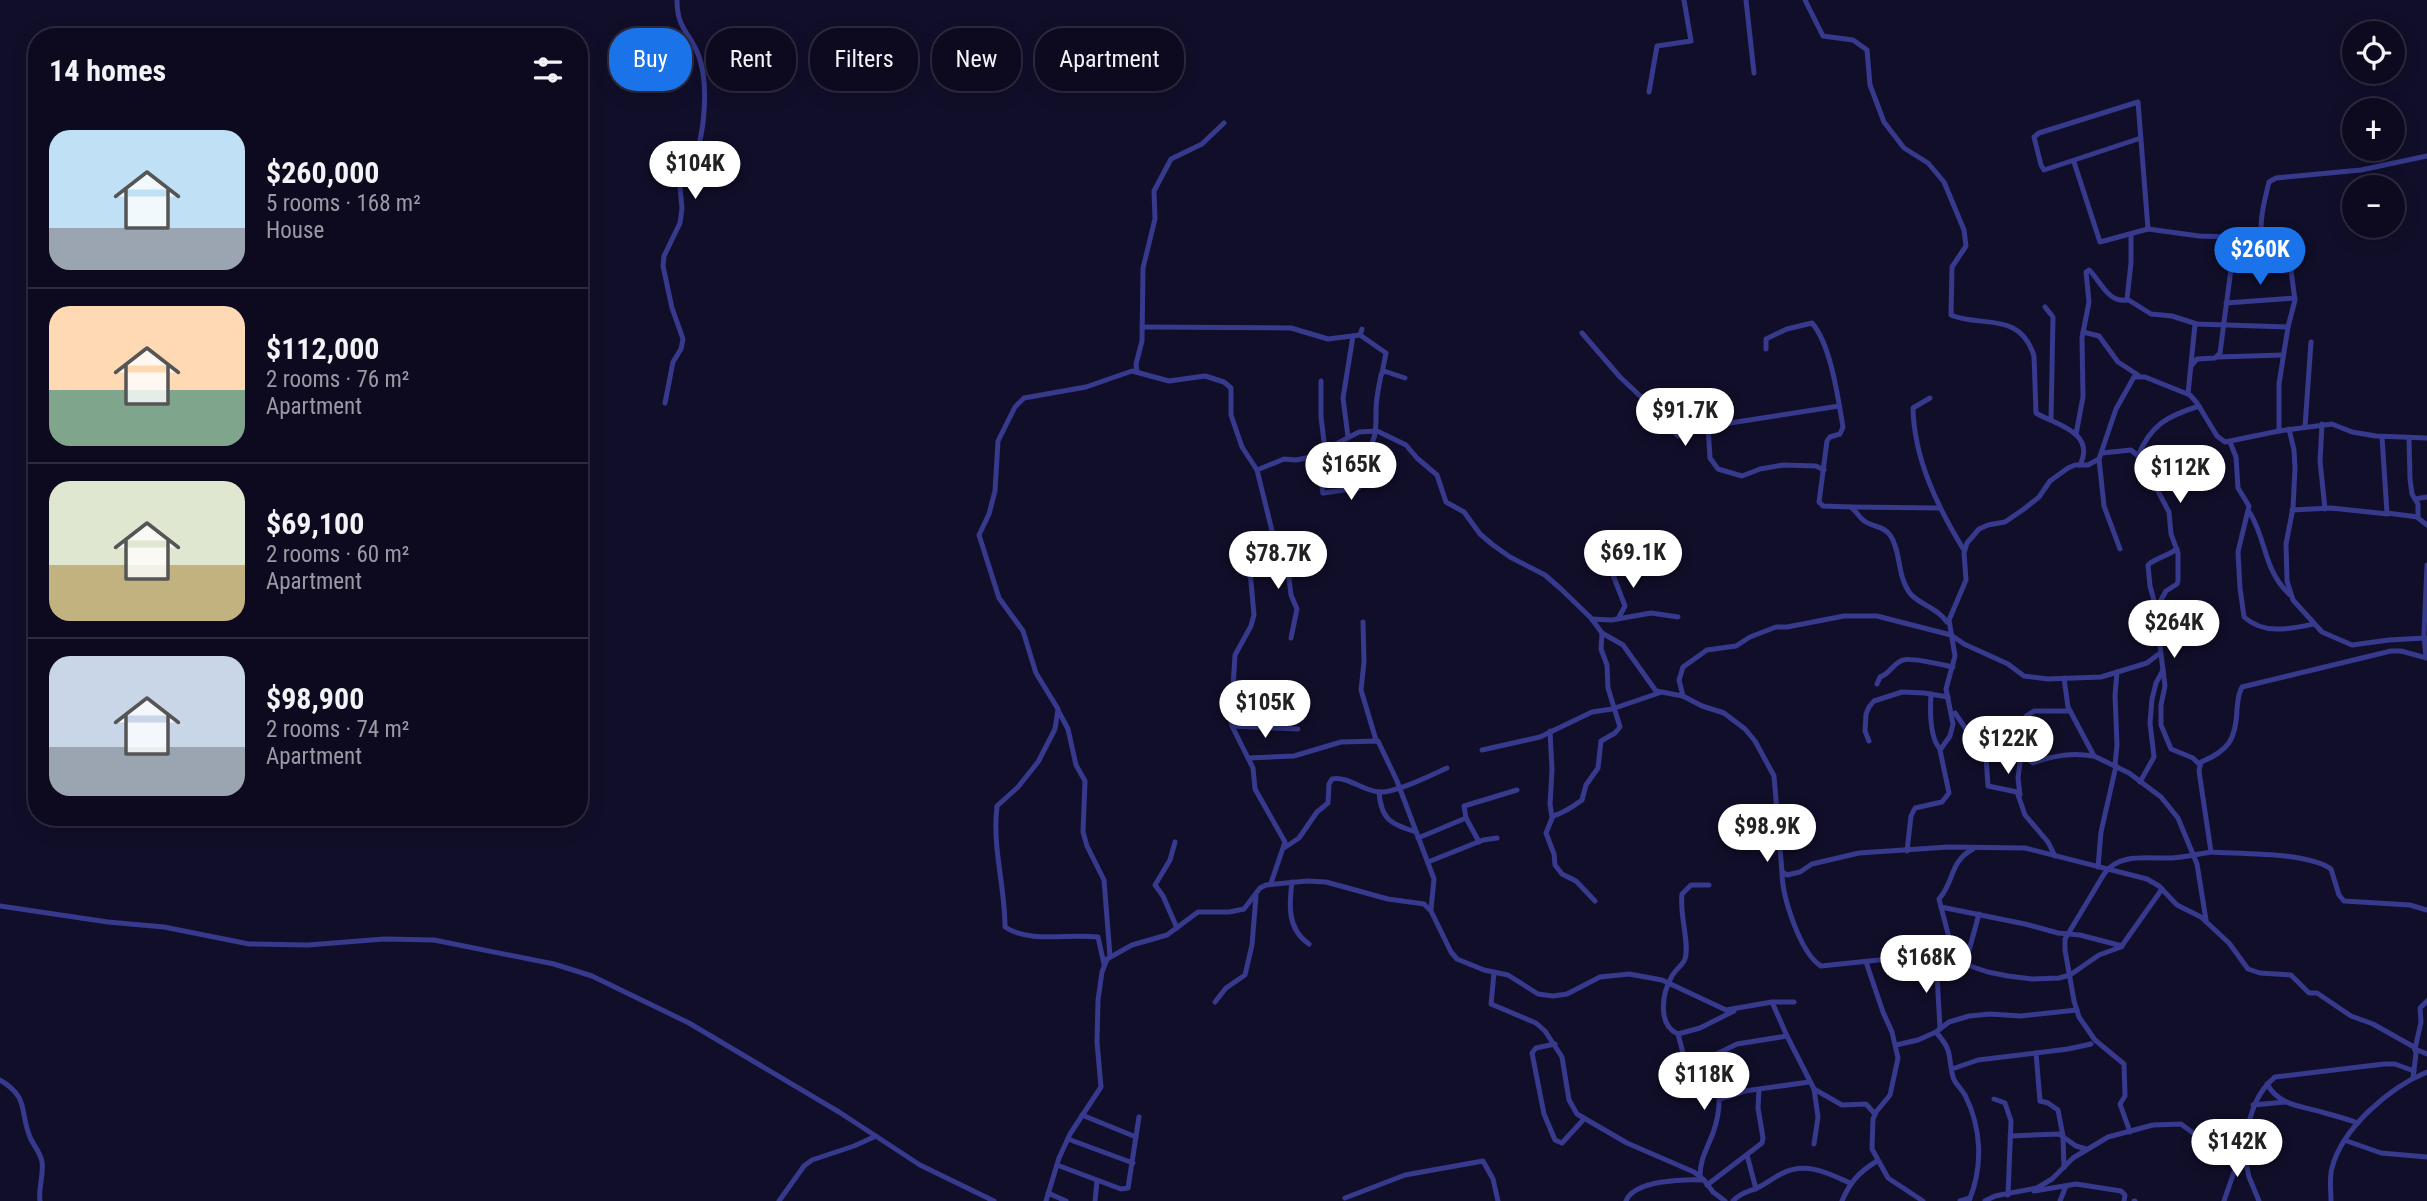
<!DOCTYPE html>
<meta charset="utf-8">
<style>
:root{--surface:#0d0a20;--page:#161329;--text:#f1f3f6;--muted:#9a9aa5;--line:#2d2b3e;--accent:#1a73e8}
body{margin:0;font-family:"Roboto Condensed",sans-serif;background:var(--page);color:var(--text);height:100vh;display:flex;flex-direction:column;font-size:26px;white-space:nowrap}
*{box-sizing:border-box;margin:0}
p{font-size:23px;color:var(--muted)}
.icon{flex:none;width:38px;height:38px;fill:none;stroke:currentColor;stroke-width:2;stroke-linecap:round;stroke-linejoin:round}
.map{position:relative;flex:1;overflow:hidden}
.drawer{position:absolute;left:28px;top:28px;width:560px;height:798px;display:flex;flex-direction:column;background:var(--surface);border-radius:28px;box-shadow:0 4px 18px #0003,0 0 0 2px var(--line)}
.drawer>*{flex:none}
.hud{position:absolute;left:609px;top:28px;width:665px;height:63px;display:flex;gap:14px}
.fabs{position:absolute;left:2342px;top:21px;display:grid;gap:14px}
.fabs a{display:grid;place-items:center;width:63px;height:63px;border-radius:50%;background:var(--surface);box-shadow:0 4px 18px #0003,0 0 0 2px var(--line);font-size:35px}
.price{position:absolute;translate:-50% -60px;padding:0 16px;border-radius:24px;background:#fff;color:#222;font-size:23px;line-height:46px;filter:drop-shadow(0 2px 4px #0008)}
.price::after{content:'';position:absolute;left:50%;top:42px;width:21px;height:16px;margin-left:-10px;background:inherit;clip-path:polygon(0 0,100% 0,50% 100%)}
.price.current{background:var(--accent);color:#fff}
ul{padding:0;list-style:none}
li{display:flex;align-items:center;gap:21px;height:175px;padding:0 21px}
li+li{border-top:2px solid var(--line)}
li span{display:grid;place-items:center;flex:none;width:196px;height:140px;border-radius:21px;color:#555}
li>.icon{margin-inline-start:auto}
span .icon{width:84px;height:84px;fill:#fffc;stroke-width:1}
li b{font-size:30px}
h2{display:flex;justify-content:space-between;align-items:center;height:84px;padding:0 21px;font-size:30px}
.chip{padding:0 24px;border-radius:28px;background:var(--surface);box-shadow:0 4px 18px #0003,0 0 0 2px var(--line);font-size:24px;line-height:63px}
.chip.current{background:var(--accent);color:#fff}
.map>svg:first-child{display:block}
</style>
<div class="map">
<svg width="2427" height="1201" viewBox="0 0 2427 1201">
<rect width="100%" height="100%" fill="#110e2a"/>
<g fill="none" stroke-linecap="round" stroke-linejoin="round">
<!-- minor -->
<g stroke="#36398c" stroke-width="5">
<polyline points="1746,0 1754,73"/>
<path d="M 1805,0 L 1823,36 L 1853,40 L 1867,50 L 1870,85 L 1884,122 L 1904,148 L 1928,163 L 1944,182 L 1964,230 L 1966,246 L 1952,267 L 1951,315 C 1980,328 2020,310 2034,356 L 2036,413 C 2056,425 2096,432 2080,465"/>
<polyline points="1649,92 1657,46 1691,41 1684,0"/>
<polyline points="2141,138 2044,170 2041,165 2034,137 2039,133 2138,102 2148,229"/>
<polyline points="2074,162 2100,242 2148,229 2199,236 2262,238"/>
<polyline points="2131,234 2131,263 2127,299 2151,314 2172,316 2197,324 2288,327"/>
<polyline points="2226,303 2295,298"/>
<polyline points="2045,307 2053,317 2051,420"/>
<polyline points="1142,327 1291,328 1328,339 1360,335"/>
<polyline points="1362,329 1360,335 1386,353 1382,373"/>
<polyline points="2083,332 2099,336 2118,362 2138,375"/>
<polyline points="1582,333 1620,377 1656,411 1678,436 1704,427 1839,406"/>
<path d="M 1766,349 L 1766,339 L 1787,329 L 1812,323 C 1831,345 1838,398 1843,427 L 1840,434 L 1830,437 L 1827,441 L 1819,502 L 1823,506 L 1851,507 C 1857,512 1860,519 1866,522 C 1874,527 1885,527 1890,535 C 1901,550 1897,575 1909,592 C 1917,604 1937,607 1947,622"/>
<polyline points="2217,357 2283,355"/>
<polyline points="2192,365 2197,359 2215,358 2220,353 2235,238"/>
<polyline points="1137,372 1136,364 1142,341 1143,268 1155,219 1154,191 1171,159 1202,144 1224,123"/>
<polyline points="1321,381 1321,417 1325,450"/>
<polyline points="2188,394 2195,324"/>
<path d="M 1930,398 L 1913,408 C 1914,459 1938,508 1964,550"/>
<path d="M 665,403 L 673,362 L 681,349 L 683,339 L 672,308 L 663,266 L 664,256 L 680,223 L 682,208 L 679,177 C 683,173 687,169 690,165 C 706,140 709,81 698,54 C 689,31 677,29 677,0"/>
<polyline points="2322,424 2320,461 2325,509"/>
<polyline points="1708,426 1710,458 1718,469 1742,476 1760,469 1783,465 1816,466 1824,470"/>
<polyline points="2305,427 2311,342"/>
<polyline points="2289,429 2294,450 2295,468 2293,508 2286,544 2287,581 2293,600 2322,632 2352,645 2389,640 2425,638"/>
<path d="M 2279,431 L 2279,384 L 2288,327 L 2295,300 L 2288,249 L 2284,246 L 2265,245 C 2256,229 2265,199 2269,182 L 2276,178 L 2361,170 L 2427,156"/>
<path d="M 2076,434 L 2083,397 L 2082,338 L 2089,302 L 2086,272 L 2089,270 L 2092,273 C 2102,285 2110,303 2127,300"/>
<polyline points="1348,437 1343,398 1353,336"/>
<polyline points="2382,437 2387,513 2418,517"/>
<polyline points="2409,439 2410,479 2412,494 2418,504 2418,518 2427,525"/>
<path d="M 2230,442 L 2236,457 L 2238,488 L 2249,506 L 2238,552 L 2240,588 L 2244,617 C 2264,635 2290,629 2314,624"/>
<polyline points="2102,453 2131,450 2138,456 2150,476 2169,512 2171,534 2178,553 2178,581 2177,584 2166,591 2157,607"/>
<path d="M 1316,454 L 1323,493 L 1359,488 L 1362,457 C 1377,442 1376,430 1376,410 C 1376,398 1379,386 1381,375 L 1384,371 L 1405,378"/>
<path d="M 2138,456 C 2151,424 2168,416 2199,406"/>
<polyline points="2099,459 2104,506 2120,549"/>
<polyline points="1257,470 1284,459 1296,460 1311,457 1359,432 1377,431 1406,445 1417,458 1437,475 1446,502 1464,512 1480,534 1493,545 1510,557 1545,575 1561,589 1591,618 1602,633 1623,645 1656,691 1683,696 1702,706 1724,713 1745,729 1755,741 1774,776 1782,872 1787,875 1800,872 1812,864 1859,853 1948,847 2025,848 2147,879 2159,886 2177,905 2201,917 2229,943 2248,969 2260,973 2291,975 2309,993 2317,993 2351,1016 2373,1024 2414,1047 2416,1053 2413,1078"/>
<polyline points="2415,499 2427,497"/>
<polyline points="1851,507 1939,508"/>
<polyline points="2292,510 2331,508 2388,514"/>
<path d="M 2250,513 C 2267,541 2263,569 2289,594"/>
<polyline points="1277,542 1287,562 1291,595 1297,609 1291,638"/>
<path d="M 2177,549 C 2168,556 2155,558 2148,565 L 2150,586 L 2161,626 L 2160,646 L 2165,686 L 2161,705 L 2161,725 L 2171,749 L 2193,758 L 2199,764"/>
<polyline points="1608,562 1625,606 1619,617"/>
<polyline points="1592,619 1612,620 1651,613 1678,617"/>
<polyline points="1363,622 1364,662 1361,690 1376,740"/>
<polyline points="2426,658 2424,634 2427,565"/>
<path d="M 2427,658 L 2401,651 L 2391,651 L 2242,687 C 2238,694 2238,701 2237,709 C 2236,740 2228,751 2201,762 L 2199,771 L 2211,852 C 2241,854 2307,852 2331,869 L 2339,895 L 2344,901 L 2410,905 L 2427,910"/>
<polyline points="2064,678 2068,707 2094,756 2129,773 2161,797 2178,818 2197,864 2206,920"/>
<path d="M 1877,684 L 1880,677 C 1890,674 1893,663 1903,660 C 1911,657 1943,665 1953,667"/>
<path d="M 1931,694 C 1930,710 1929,737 1940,749"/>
<polyline points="1683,696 1679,680 1683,667 1707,650 1736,646 1750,637 1776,627 1787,627 1844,616 1877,616 1951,635 1964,644 2008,664 2024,676 2048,679 2101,677 2147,663 2160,653"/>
<polyline points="1233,698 1275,701 1276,728"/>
<polyline points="1059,712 1068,729 1076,765 1085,781 1083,832 1087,846 1104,880 1110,956"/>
<polyline points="1955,713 1966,729 1985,742 1988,786 2017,792 2025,815 2048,842 2055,856"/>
<polyline points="1232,726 1298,729"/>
<polyline points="1550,731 1552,770 1550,804 1552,818"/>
<polyline points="1869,741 1865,731 1866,714 1869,707 1874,701 1902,692 1924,693 1948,697"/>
<polyline points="1482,750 1540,737 1592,712 1612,709 1659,693"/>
<path d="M 2020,754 L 2033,763 C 2053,756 2071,752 2093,756"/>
<polyline points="1249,758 1294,756 1341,742 1378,741 1397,781 1434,879 1431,909"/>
<polyline points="2115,765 2117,745 2115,695 2117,672"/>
<polyline points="2140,782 2154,757 2150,723 2152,699 2156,683 2163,670"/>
<path d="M 1379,792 C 1381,820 1391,824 1416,832"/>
<polyline points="2020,795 2018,778 2026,716 2034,711 2070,711"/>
<polyline points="1418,838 1466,818"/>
<polyline points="1175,842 1170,860 1155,885 1163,896 1177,928"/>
<polyline points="1479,842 1466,818 1464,806 1517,790"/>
<path d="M 1284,848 L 1299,838 L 1317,812 L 1328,803 L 1329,784 L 1332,779 C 1348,776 1363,791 1379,792 C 1396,793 1431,775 1447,768"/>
<polyline points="1907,851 1911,816 1915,808 1942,802 1949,793 1940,750 1950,736 1953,724 1946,689 1955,656 1949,620 1966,580 1964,553 1967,543 1979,529 1988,525 2005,522 2024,509 2039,497 2050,481 2068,468 2075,465 2088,465 2099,459 2116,409 2134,377 2145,377 2190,395 2197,403 2217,436 2225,442 2279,431 2332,424 2352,432 2376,436 2427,438"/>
<polyline points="1428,862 1483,840 1497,838"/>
<polyline points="2098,867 2101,832 2116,766"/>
<path d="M 1782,872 C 1782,896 1800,953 1821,966 L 1898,958 L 1943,957 L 1988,972 L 2008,976 L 2032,979 L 2059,978 L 2070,975 L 2099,955 L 2121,947 L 2162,889"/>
<path d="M 1292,882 C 1289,905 1287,929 1309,944"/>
<path d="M 1709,885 L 1691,885 L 1682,894 C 1679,913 1690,944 1685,959 C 1683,965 1675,970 1672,976 C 1662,993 1657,1025 1678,1034 L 1700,1028 L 1734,1011"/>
<path d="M 1595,901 L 1576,881 L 1562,874 L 1555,865 L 1554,854 L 1546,833 L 1553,816 C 1563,813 1574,806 1582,800 L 1586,785 L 1598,768 L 1601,741 L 1615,733 L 1620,727 L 1608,688 L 1607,665 L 1601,649 L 1602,633"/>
<polyline points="0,906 108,922 164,927 249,944 308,945 384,939 434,940 554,964 592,976 689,1023 839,1112 920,1165 994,1201"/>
<polyline points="1941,907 2025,924 2058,933 2080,935 2122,946"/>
<polyline points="1936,957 1940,1028"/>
<path d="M 1955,961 L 1939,899 C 1955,881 1949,862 1973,849"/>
<polyline points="1866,962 1883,1012 1892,1032 1898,1058 1890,1095 1876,1112 1873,1119 1872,1149 1888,1178 1923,1201"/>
<path d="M 1104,964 L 1098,937 C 1069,933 1031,944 1005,927 C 1005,886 992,848 997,806 L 1018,787 L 1038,762 L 1055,729 L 1058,709 L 1036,673 L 1023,631 L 999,598 L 979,535 L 989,514 L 995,491 L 998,441 L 1015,407 L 1024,398 L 1086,387 L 1132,371 L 1169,381 L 1205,376 L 1224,382 L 1231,388 L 1231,415 L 1242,447 L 1257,470 L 1277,551 L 1275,555 L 1250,571 L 1254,615 L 1251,626 L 1235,655 L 1231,719 L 1232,726 L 1253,768 L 1255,789 L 1285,842 L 1271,883"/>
<polyline points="1965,965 1979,914"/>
<polyline points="1494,973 1491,1004 1536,1023 1545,1031 1562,1057 1569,1100 1577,1114 1627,1143 1694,1172 1704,1180 1713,1192 1725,1201"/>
<polyline points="2427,1001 2420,1008 2421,1022 2415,1049 2427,1054"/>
<polyline points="1215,1002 1226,988 1245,975 1252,945 1256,896"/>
<polyline points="1772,1002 1787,1036 1814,1089 1842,1105 1866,1104 1875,1114"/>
<path d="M 1936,1032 C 1954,1053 1947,1054 1953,1077 C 1955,1084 1961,1088 1965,1095 C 1982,1129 1983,1167 1969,1201"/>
<polyline points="1678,1034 1684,1057 1690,1067 1737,1044 1787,1036"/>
<polyline points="1555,1044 1536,1048 1532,1053 1544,1114 1555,1140 1562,1143 1584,1119"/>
<polyline points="1896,1045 1918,1040 1936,1032 1949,1022 1969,1016 1990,1014 2021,1016 2077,1010"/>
<polyline points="2036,1053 2040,1101 2048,1103 2058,1110 2063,1136 2064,1167"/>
<polyline points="1952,1069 1978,1060 2068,1049 2091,1044"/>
<path d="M 0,1080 C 30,1098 19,1111 30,1137 C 33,1145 41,1153 42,1162 C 44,1175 38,1188 40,1201"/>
<path d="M 2267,1084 C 2280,1107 2303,1106 2325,1113 C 2336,1116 2347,1119 2358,1123"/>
<polyline points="1814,1089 1818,1117 1814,1144"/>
<polyline points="1720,1099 1745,1091 1809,1082"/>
<polyline points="1994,1099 2005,1103 2011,1121 2008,1195"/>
<polyline points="2253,1105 2285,1102"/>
<polyline points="1082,1115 1136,1137"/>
<path d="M 2130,1132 L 2120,1104 L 2125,1096 L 2124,1064 L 2095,1040 L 2079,1017 L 2074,1001 L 2065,950 L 2065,939 L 2104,874 C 2119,852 2149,859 2172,858 C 2185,857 2198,854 2211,852"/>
<polyline points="2010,1136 2059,1134 2076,1146 2086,1149"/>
<polyline points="1068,1139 1133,1163"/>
<polyline points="2347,1141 2381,1153 2427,1157"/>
<polyline points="2243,1149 2249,1177 2259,1201"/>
<polyline points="1747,1155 1756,1189"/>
<polyline points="1057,1165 1121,1189 1128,1188 1139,1117"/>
<path d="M 1700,1176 C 1700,1159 1707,1149 1713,1133 C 1721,1111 1722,1085 1712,1063 L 1715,1054"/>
<polyline points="1707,1185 1762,1143 1763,1138 1758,1108 1759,1090"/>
<polyline points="2034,1191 2076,1184 2121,1191 2125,1195 2124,1201"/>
<polyline points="1048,1193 1066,1201"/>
<polyline points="1345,1198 1405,1175 1483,1161 1493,1179 1498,1201"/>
<polyline points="779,1201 804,1166 812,1160 854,1146 876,1136"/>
<polyline points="1046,1201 1059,1158 1070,1134 1101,1087 1097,1042 1098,1000 1102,972 1107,959 1132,945 1167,935 1198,912 1229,912 1244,909 1260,888 1266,885 1307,881 1326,882 1388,899 1424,904 1431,911 1451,952 1457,959 1484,970 1508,975 1538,994 1553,996 1567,994 1600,977 1629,974 1662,980 1726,1010 1772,1002 1794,1002"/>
<polyline points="1095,1201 1097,1181"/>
<path d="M 1626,1201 C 1634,1180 1684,1179 1704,1180"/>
<path d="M 1733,1201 C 1740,1193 1748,1192 1757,1188 C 1766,1184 1773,1178 1781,1174 C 1806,1161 1828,1173 1850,1183"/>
<path d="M 1842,1201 C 1850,1182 1859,1172 1877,1161"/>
<polyline points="1960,1201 1970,1198"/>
<polyline points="1985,1201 1995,1196 2037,1188 2052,1179 2073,1158 2108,1137 2153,1125 2181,1124 2212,1147 2238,1160"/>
<polyline points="2060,1201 2066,1186"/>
<polyline points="2134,1201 2135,1201"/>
<path d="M 2224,1201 C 2230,1183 2237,1165 2242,1147 C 2250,1121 2252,1096 2275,1077 L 2384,1064 L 2395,1064 L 2414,1071"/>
<path d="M 2331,1201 C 2331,1190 2329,1178 2332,1168 C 2342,1128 2390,1087 2427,1072"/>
</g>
</g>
</svg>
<div class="fabs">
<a><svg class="icon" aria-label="locate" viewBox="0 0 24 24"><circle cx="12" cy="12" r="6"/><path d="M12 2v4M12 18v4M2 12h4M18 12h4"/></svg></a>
<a>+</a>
<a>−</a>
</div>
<b class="price" style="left:695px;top:201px">$104K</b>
<b class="price current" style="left:2260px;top:287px">$260K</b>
<b class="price" style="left:1685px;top:448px">$91.7K</b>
<b class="price" style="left:1351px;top:502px">$165K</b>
<b class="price" style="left:2180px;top:505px">$112K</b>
<b class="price" style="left:1633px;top:590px">$69.1K</b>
<b class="price" style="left:1278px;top:591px">$78.7K</b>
<b class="price" style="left:2174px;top:660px">$264K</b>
<b class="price" style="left:1265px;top:740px">$105K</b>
<b class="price" style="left:2008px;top:776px">$122K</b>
<b class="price" style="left:1767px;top:864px">$98.9K</b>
<b class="price" style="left:1926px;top:995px">$168K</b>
<b class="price" style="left:1704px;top:1112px">$118K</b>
<b class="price" style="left:2237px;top:1179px">$142K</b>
<div class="hud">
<a class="chip current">Buy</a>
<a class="chip">Rent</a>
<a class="chip">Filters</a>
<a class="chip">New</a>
<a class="chip">Apartment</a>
</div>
<section class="drawer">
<h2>14 homes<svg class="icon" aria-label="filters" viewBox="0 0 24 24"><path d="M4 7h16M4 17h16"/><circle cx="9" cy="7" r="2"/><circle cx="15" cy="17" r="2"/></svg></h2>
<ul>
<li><span style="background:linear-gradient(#bfe0f5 70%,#9aa5b1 0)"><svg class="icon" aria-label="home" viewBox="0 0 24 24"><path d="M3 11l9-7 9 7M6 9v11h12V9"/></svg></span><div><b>$260,000</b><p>5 rooms · 168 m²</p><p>House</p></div></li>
<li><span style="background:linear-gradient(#ffd9b3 60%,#7fa58c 0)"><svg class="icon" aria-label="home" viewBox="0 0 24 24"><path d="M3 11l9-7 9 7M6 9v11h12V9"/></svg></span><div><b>$112,000</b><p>2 rooms · 76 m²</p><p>Apartment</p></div></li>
<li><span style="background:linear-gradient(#dfe7d0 60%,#c2b280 0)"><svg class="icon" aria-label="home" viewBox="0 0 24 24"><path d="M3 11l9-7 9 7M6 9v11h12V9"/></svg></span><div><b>$69,100</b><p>2 rooms · 60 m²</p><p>Apartment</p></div></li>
<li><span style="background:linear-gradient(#c9d6e8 65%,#9aa5b1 0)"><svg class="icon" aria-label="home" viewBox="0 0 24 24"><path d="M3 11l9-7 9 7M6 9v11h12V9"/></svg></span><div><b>$98,900</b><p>2 rooms · 74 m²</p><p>Apartment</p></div></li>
</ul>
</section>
</div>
